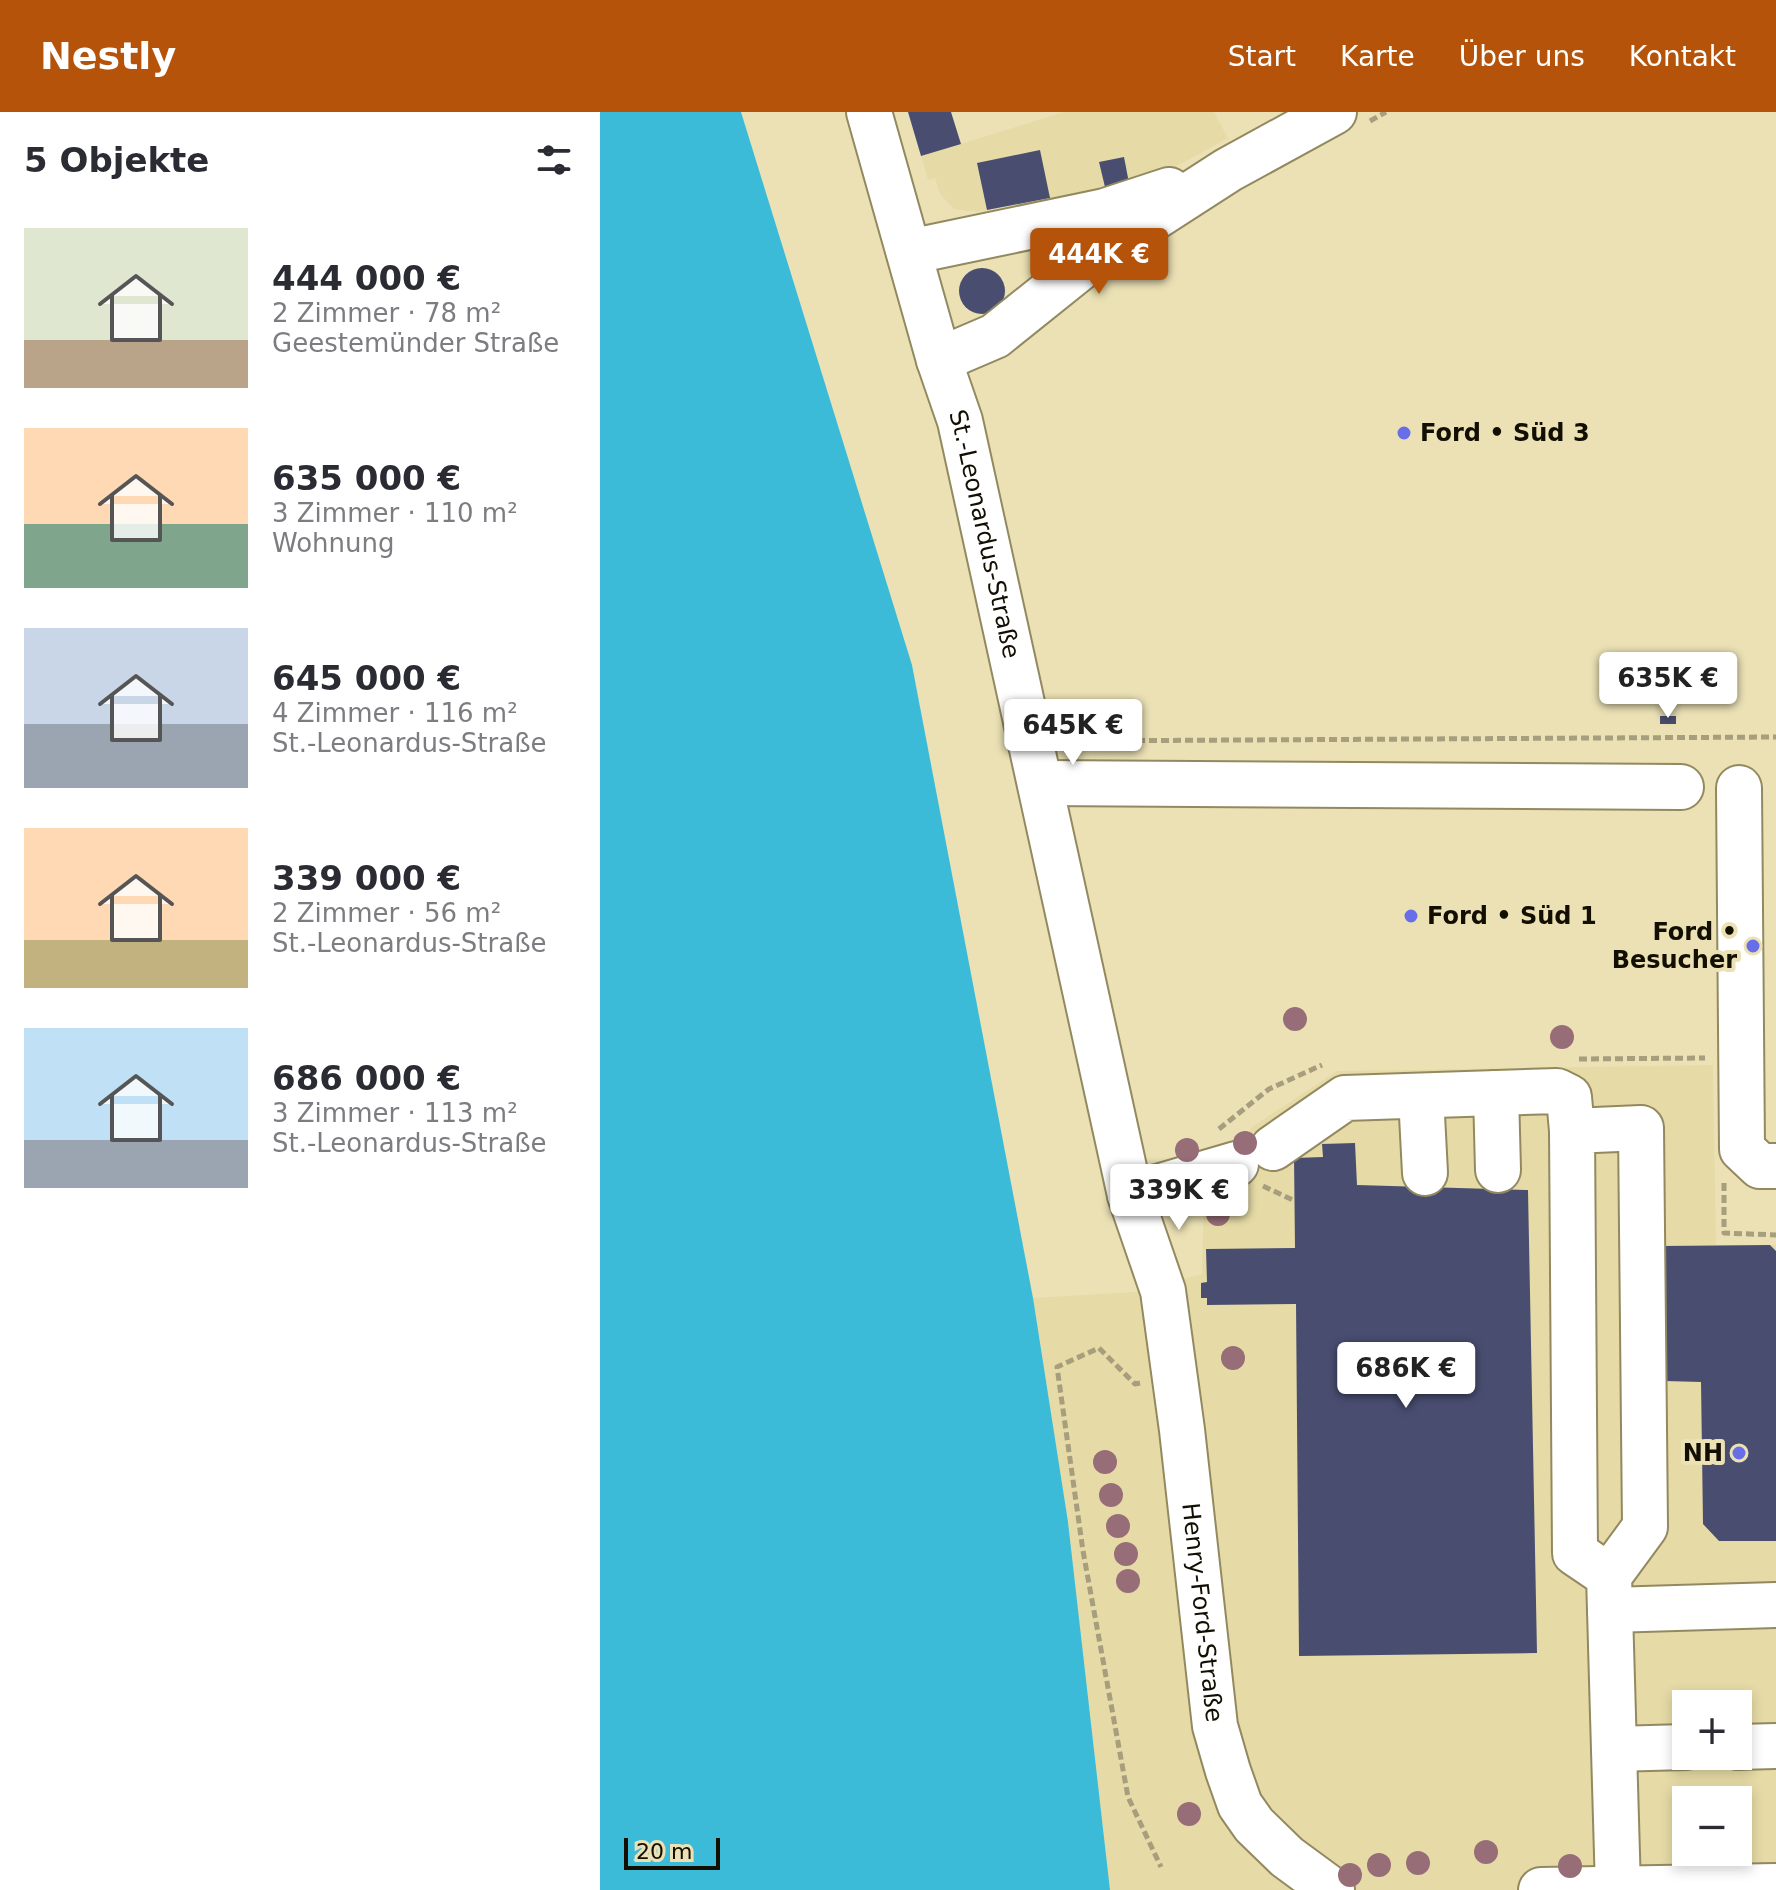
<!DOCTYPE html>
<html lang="de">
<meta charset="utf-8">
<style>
:root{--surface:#fff;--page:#f7f7f7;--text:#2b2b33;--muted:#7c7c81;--accent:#b45309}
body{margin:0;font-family:"DejaVu Sans",sans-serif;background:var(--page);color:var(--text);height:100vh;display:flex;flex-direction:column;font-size:30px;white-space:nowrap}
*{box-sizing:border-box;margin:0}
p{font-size:26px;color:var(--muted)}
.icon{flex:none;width:44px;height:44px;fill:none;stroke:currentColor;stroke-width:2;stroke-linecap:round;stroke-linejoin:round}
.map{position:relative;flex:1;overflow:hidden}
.sheet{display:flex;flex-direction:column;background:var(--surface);width:600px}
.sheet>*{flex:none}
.controls{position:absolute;left:1072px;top:1578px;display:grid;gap:16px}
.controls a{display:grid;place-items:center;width:80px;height:80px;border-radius:0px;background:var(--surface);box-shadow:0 4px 12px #0003;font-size:40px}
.scale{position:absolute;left:24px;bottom:20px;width:96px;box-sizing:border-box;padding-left:8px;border:4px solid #120e01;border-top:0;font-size:22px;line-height:28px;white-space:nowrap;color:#120e01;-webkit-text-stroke:6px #ebe1b5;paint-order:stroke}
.price{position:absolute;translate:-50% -68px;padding:0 18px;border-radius:8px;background:#fff;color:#222;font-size:26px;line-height:52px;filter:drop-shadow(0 2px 4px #0008)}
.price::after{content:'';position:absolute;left:50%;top:48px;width:24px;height:18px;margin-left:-12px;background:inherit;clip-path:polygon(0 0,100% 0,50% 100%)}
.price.current{background:var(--accent);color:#fff}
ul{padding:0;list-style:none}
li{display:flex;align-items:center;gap:24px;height:200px;padding:0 24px}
li span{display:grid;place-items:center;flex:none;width:224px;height:160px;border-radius:0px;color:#555}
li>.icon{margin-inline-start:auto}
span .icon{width:96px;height:96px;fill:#fffc;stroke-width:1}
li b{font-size:34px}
h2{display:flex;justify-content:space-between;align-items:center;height:96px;padding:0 24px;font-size:34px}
header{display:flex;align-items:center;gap:48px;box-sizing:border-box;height:112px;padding:0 40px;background:var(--accent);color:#fff}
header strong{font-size:38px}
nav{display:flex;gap:44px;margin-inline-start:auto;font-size:28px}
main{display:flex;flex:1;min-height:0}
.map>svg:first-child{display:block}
</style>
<header>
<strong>Nestly</strong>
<nav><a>Start</a><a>Karte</a><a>Über uns</a><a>Kontakt</a></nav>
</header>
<main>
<section class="sheet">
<h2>5 Objekte<svg class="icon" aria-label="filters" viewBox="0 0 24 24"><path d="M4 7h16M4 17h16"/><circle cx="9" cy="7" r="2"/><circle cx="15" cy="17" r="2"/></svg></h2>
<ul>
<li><span style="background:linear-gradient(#dfe7d0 70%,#b9a48a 0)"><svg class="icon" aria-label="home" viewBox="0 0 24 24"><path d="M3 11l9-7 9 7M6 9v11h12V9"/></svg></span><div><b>444 000 €</b><p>2 Zimmer · 78 m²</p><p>Geestemünder Straße</p></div></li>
<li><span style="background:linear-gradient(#ffd9b3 60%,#7fa58c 0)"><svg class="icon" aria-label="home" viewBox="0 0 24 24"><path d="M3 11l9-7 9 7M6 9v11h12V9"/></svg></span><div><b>635 000 €</b><p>3 Zimmer · 110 m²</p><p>Wohnung</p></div></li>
<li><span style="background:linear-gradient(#c9d6e8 60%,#9aa5b1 0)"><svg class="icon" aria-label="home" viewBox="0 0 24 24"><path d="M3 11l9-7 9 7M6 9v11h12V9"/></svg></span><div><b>645 000 €</b><p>4 Zimmer · 116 m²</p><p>St.-Leonardus-Straße</p></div></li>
<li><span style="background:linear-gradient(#ffd9b3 70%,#c2b280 0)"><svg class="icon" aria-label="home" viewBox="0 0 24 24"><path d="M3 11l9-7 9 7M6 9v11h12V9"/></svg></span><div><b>339 000 €</b><p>2 Zimmer · 56 m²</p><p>St.-Leonardus-Straße</p></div></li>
<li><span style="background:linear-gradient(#bfe0f5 70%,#9aa5b1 0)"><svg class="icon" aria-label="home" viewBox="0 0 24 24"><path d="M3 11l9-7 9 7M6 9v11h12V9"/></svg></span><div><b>686 000 €</b><p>3 Zimmer · 113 m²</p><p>St.-Leonardus-Straße</p></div></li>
</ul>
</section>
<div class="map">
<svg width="1176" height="1778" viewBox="0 0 1176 1778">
<rect width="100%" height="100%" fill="#ebe1b5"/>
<!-- built -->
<g fill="#e6dba6" fill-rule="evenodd">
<polygon points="464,0 614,0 628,26 553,67 377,100 354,97 340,82 335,66 328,68 321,44"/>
<path d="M 1113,953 L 1116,1133 L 1176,1133 L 1176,1778 L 510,1778 L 468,1410 L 433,1186 L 534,1180 L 602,1162 L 604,1085 L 652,1015 L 737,959 ZM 1086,1592 L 1138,1592 L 1138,1644 L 1086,1644 ZM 1086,1688 L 1138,1688 L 1138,1740 L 1086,1740 Z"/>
</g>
<!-- water -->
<polygon fill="#3cbbd9" points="0,0 141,0 312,553 433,1186 468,1410 510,1778 0,1778"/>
<!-- building -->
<g fill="#494e71">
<polygon points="308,0 351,0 361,32 321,44"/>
<polygon points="440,38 450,86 387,98 377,51"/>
<polygon points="524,45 529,71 505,75 499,50"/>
<circle cx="382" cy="179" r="23"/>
<rect x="1060" y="604" width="16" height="8"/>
<polygon points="755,1031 757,1073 928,1078 937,1541 699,1544 696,1192 607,1193 607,1186 601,1186 601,1171 607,1170 606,1137 695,1136 694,1046 723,1045 722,1032"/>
<polygon points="1170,1133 1176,1139 1176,1429 1119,1429 1103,1412 1101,1270 1065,1269 1062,1134"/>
</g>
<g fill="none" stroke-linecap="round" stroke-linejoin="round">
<!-- minor casing -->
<g stroke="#938960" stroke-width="48">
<g id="minor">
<path id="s1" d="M 269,0 L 339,248 L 360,309 L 530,1083 L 563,1179 L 582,1318 L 615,1614 L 628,1659 L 640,1693 L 654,1713 L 687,1745 L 732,1778"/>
<polyline points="309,140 505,99 569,78"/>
<polyline points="339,248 395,224 481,155 535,118 628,58 734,0"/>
<polyline points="442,671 1081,675"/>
<polyline points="1139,676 1142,1037 1160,1054 1176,1054"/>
<polyline points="896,981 898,1058"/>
<polyline points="821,984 825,1061"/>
<polyline points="673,1036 745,986 957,979 969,985 972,1019"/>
<polyline points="530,1083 636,1052"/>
<polyline points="1009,1464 975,1441 972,1019 1041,1016 1045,1415 1009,1464 1018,1777"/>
<polyline points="1010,1498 1176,1493"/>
<polyline points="1138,1635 1176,1634"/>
<polyline points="1014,1637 1086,1635"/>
<polyline points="941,1778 1176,1774"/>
</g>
</g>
<!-- path -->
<g stroke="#a69e7c" stroke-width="5" stroke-dasharray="8 4" stroke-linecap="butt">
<polyline points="770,9 786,0"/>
<polyline points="465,629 1176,625"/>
<polyline points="979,947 1105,946"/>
<polyline points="619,1017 669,977 722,953"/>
<polyline points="1124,1071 1124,1121 1176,1123"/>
<polyline points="663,1074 695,1089"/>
<polyline points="540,1271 535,1272 499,1236 457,1255 483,1439 528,1685 561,1755"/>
</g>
<!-- minor -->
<use href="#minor" stroke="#fff" stroke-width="44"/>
</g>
<!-- trees -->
<g fill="#976e78">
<circle cx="695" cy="907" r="12"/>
<circle cx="962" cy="925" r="12"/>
<circle cx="645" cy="1031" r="12"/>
<circle cx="587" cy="1038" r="12"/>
<circle cx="618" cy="1102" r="12"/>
<circle cx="633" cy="1246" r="12"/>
<circle cx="505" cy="1350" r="12"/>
<circle cx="511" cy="1383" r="12"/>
<circle cx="518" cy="1414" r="12"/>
<circle cx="526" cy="1442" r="12"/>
<circle cx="528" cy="1469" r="12"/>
<circle cx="589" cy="1702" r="12"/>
<circle cx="886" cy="1740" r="12"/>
<circle cx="818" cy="1751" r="12"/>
<circle cx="779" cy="1753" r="12"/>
<circle cx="970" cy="1754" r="12"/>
<circle cx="750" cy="1763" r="12"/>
</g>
<!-- markers -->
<g fill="#676ee7" stroke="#ebe1b5" stroke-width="3">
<circle cx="804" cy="321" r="8"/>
<circle cx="811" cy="804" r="8"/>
<circle cx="1153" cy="834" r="8"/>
<circle cx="1139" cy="1341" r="8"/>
</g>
<g text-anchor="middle" stroke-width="8" stroke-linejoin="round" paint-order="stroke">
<!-- poi labels -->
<g font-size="24" font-weight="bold" fill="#120e01" stroke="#ebe1b5" text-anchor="start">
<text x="820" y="329">Ford • Süd 3</text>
<text x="827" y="812">Ford • Süd 1</text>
<text x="1137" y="828" text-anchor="end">Ford •<tspan x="1137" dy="28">Besucher</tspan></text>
<text x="1123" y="1349" text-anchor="end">NH</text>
</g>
<!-- street labels -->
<g font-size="24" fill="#120e01" stroke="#ebe1b5">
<text dy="8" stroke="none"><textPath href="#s1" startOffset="438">St.-Leonardus-Straße</textPath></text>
<text dy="8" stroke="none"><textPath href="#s1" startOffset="1540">Henry-Ford-Straße</textPath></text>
</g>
</g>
</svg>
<div class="controls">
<a>+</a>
<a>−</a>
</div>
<div class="scale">20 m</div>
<b class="price current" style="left:499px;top:184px">444K €</b>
<b class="price" style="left:1068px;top:608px">635K €</b>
<b class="price" style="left:473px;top:655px">645K €</b>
<b class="price" style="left:579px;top:1120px">339K €</b>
<b class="price" style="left:806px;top:1298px">686K €</b>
</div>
</main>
